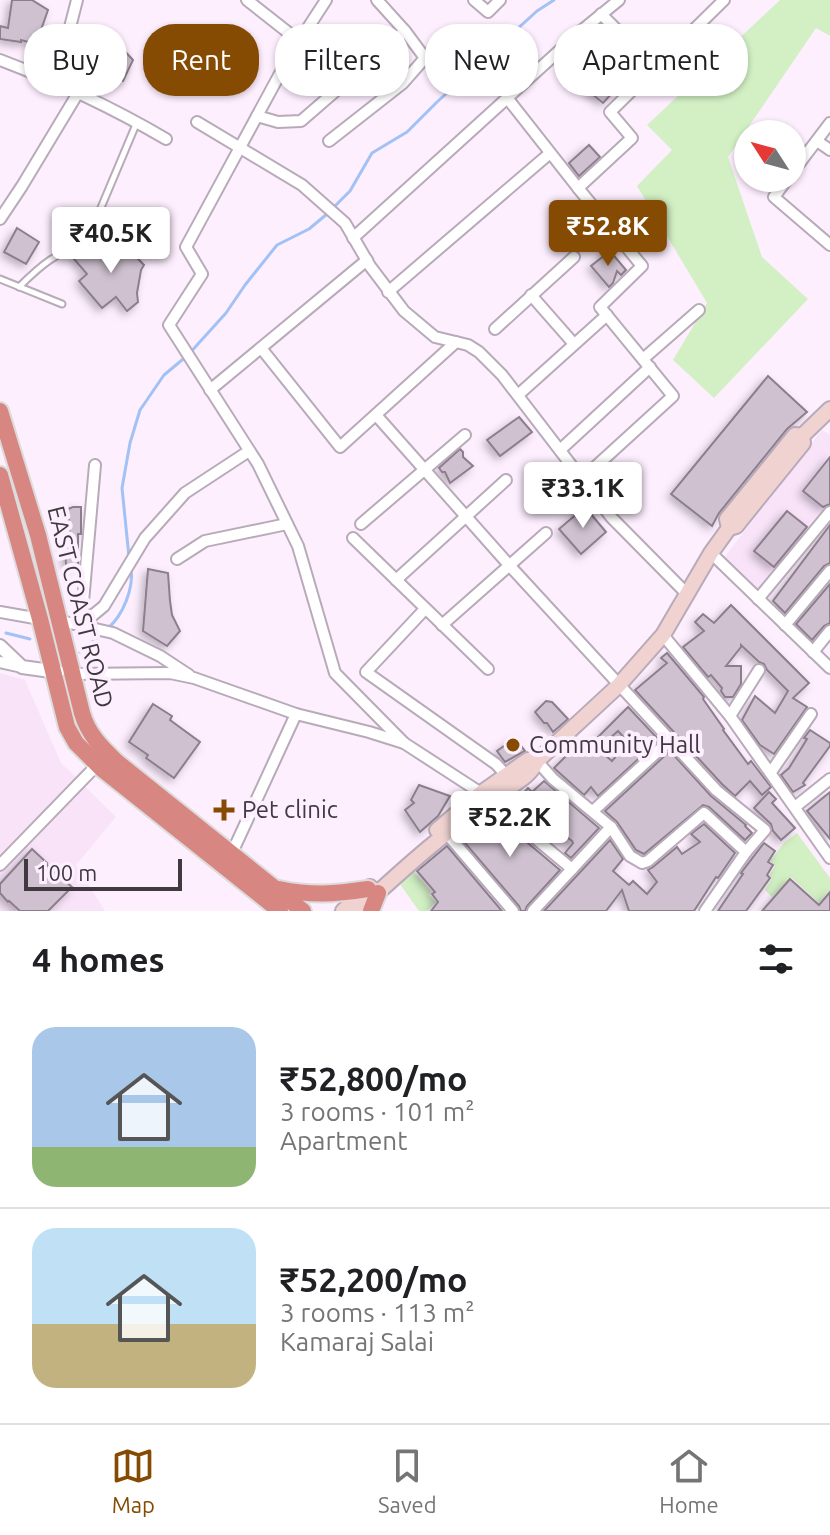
<!DOCTYPE html>
<meta charset="utf-8">
<style>
:root{--surface:#fff;--page:#f2f2f2;--text:#202124;--muted:#757577;--line:#e0e0e0;--accent:#864b03}
body{margin:0;font-family:Ubuntu,sans-serif;background:var(--page);color:var(--text);height:100vh;display:flex;flex-direction:column;font-size:30px;white-space:nowrap}
*{box-sizing:border-box;margin:0}
p{font-size:26px;color:var(--muted)}
.icon{flex:none;width:44px;height:44px;fill:none;stroke:currentColor;stroke-width:2;stroke-linecap:round;stroke-linejoin:round}
.map{position:relative;height:911px;overflow:hidden}
.sheet{display:flex;flex-direction:column;background:var(--surface);flex:1}
.sheet>*{flex:none}
.top-card{position:absolute;left:24px;top:24px;width:782px;height:72px;display:flex;gap:16px}
.needle{width:52px;rotate:306deg}
.controls{position:absolute;left:734px;top:120px;display:grid;gap:16px}
.controls a{display:grid;place-items:center;width:72px;height:72px;border-radius:50%;background:var(--surface);box-shadow:0 2px 6px #0004;font-size:40px}
.scale{position:absolute;left:24px;bottom:20px;width:158px;box-sizing:border-box;padding-left:8px;border:4px solid #403a40;border-top:0;font-size:22px;line-height:28px;white-space:nowrap;color:#403a40;-webkit-text-stroke:6px #feefff;paint-order:stroke}
.price{position:absolute;translate:-50% -68px;padding:0 18px;border-radius:8px;background:#fff;color:#222;font-size:26px;line-height:52px;filter:drop-shadow(0 2px 4px #0008)}
.price::after{content:'';position:absolute;left:50%;top:48px;width:24px;height:18px;margin-left:-12px;background:inherit;clip-path:polygon(0 0,100% 0,50% 100%)}
.price.selected{background:var(--accent);color:#fff}
ul{padding:0;list-style:none}
li{display:flex;align-items:center;gap:24px;height:200px;padding:0 32px}
li+li{border-top:2px solid var(--line)}
li span{display:grid;place-items:center;flex:none;width:224px;height:160px;border-radius:24px;color:#555}
li>.icon{margin-inline-start:auto}
span .icon{width:96px;height:96px;fill:#fffc;stroke-width:1}
li b{font-size:34px}
h2{display:flex;justify-content:space-between;align-items:center;height:96px;padding:0 32px;font-size:34px}
.chip{padding:0 28px;border-radius:32px;background:var(--surface);box-shadow:0 2px 6px #0004;font-size:28px;line-height:72px}
.chip.selected{background:var(--accent);color:#fff}
.menu{display:flex;justify-content:space-around;align-items:center;height:112px;border-top:2px solid var(--line);background:var(--surface);font-size:22px;color:var(--muted)}
.menu a{display:grid;justify-items:center;gap:4px}
.menu .selected{color:var(--accent)}
.map>svg:first-child{display:block}
</style>
<div class="map">
<svg width="830" height="911" viewBox="0 0 830 911">
<defs>
<filter id="shadow"><feDropShadow dx="-3.5" dy="3.5" stdDeviation="4" flood-color="#0004"/></filter>
</defs>
<rect width="100%" height="100%" fill="#feefff"/>
<!-- built -->
<g fill="#f8e3f9">
<polygon points="822,430 830,435 830,506 758,593 723,559"/>
<polygon points="0,673 25,680 61,763 116,817 76,865 105,911 0,911"/>
</g>
<!-- green -->
<g fill="#d2f0c4">
<polygon points="780,0 830,0 830,36 816,28 728,157 762,257 808,299 714,398 673,360 707,303 637,186 672,150 647,125"/>
<polygon points="797,833 830,878 830,892 828,892 819,903 791,877 772,897 765,890 772,878 769,876 775,866 770,861 784,843"/>
<polygon points="413,871 431,891 429,895 436,902 427,911 419,911 400,884"/>
</g>
<g fill="none" stroke-linecap="round" stroke-linejoin="round">
<!-- stream -->
<g stroke="#a2c1f4" stroke-width="3">
<polyline points="333,208 350,191 372,153 407,132 437,102 537,11 554,0"/>
<polyline points="129,557 122,488 130,443 140,410 164,375 188,355 226,313 245,285 277,245 309,229 327,214"/>
<path d="M 107,629 C 123,616 134,588 131,568"/>
<polyline points="6,633 30,639"/>
<polyline points="80,652 102,634"/>
</g>
</g>
<!-- building -->
<g fill="#cfc1d0" stroke="#8c7e8c" stroke-width="2" fill-rule="evenodd" filter="url(#shadow)">
<polygon points="12,0 32,0 48,10 36,44 21,40 21,42 0,39 0,26 8,28"/>
<polygon points="83,29 96,32 96,34 111,36 113,44 122,48 133,60 123,81 107,74 101,85 78,71 76,76 68,69 72,53"/>
<polygon points="598,72 616,89 603,103 586,89"/>
<polygon points="589,145 600,157 579,176 569,163"/>
<polygon points="17,228 39,242 26,264 4,252"/>
<polygon points="92,242 107,257 122,242 144,265 141,270 137,293 138,302 127,311 116,297 102,308 79,281 87,274 74,259"/>
<polygon points="610,251 626,270 621,275 617,271 613,283 609,287 591,266"/>
<polygon points="768,376 807,412 787,429 719,513 712,526 671,494"/>
<polygon points="519,417 532,432 500,456 487,440"/>
<polygon points="460,449 463,452 463,457 473,466 450,483 445,472 442,472 439,468"/>
<polygon points="830,457 830,504 823,507 803,491"/>
<polygon points="73,507 81,507 81,534 78,534 78,565 66,565 64,538 70,538 68,509"/>
<polygon points="585,507 606,532 581,554 559,529"/>
<polygon points="787,511 807,527 774,567 754,551"/>
<polygon points="830,525 830,563 824,566 785,613 773,601"/>
<polygon points="148,569 168,573 170,601 172,615 180,631 167,646 143,631"/>
<polygon points="830,584 830,623 824,626 812,640 796,624"/>
<polygon points="731,605 809,683 793,698 807,707 774,754 760,745 742,720 755,696 775,713 788,691 767,670 764,664 759,662 741,645 741,647 726,666 741,666 741,684 733,697 725,697 721,691 722,688 711,675 708,677 683,647 704,631 695,622 703,614 714,623"/>
<polygon points="667,653 704,697 703,699 724,729 723,730 748,764 751,761 771,787 762,795 750,781 735,796 722,784 635,690 667,663 661,658"/>
<polygon points="546,701 552,702 568,719 553,732 547,723 544,723 535,712"/>
<polygon points="153,704 172,716 170,720 200,742 174,778 146,758 148,755 129,742"/>
<path d="M 628,707 L 659,740 L 598,796 L 591,787 L 584,795 L 554,768 L 573,749 L 579,756 ZM 618,731 L 628,742 L 612,761 L 598,749 Z"/>
<polygon points="810,730 830,743 830,746 803,783 805,785 793,792 781,775 789,768 807,739 804,738"/>
<polygon points="515,738 525,751 505,762 497,751"/>
<polygon points="670,751 711,796 746,825 745,826 752,833 745,840 709,807 703,805 644,854 636,850 617,822 605,811"/>
<polygon points="544,781 599,828 571,858 565,853 573,843 572,841 557,830 549,839 529,823 535,816 521,804 524,800 520,797 528,788 532,792"/>
<polygon points="419,785 450,796 438,816 420,832 405,810 414,803 411,800"/>
<polygon points="769,792 776,799 772,803 795,828 781,840 773,831 771,824 754,808"/>
<polygon points="830,792 830,839 807,811"/>
<polygon points="491,812 560,870 527,906 525,911 521,911 519,906 459,836"/>
<polygon points="704,824 735,853 718,878 716,877 694,911 629,911 622,890 606,911 544,911 610,840 623,859 613,871 629,885 633,881 647,894 657,882 648,870 653,867 677,847 682,854 700,842 691,834"/>
<polygon points="764,843 775,851 768,862 773,865 767,875 770,878 746,911 718,911 743,874 741,873"/>
<polygon points="447,846 502,911 431,911 438,902 432,894 435,892 417,871"/>
<polygon points="32,849 47,863 46,864 72,887 48,911 20,911 9,901 8,902 0,893 0,884"/>
<polygon points="790,879 819,905 830,892 830,911 762,911"/>
</g>
<g fill="none" stroke-linecap="round" stroke-linejoin="round">
<!-- service casing -->
<g stroke="#b8abb9" stroke-width="9">
<g id="service">
<polyline points="0,279 62,304"/>
<path d="M 19,287 C 29,277 38,268 50,260 C 65,250 80,244 92,229 L 137,122"/>
</g>
</g>
<!-- minor casing -->
<g stroke="#b8abb9" stroke-width="14">
<g id="minor">
<polyline points="247,0 299,41"/>
<polyline points="326,0 289,57 186,247 202,274 169,325 258,464 298,546 335,673 404,743"/>
<polyline points="474,0 488,12 500,0"/>
<polyline points="601,14 654,67"/>
<path d="M 0,60 C 58,82 113,108 166,139"/>
<polyline points="56,82 77,0"/>
<polyline points="508,99 578,188"/>
<polyline points="257,116 278,122 301,121 405,31"/>
<polyline points="197,122 302,185 345,223 370,266 404,311 435,337 468,345 479,352 502,375 611,517 688,595"/>
<polyline points="329,141 403,83 425,58 405,31 377,0"/>
<polyline points="817,141 830,150"/>
<polyline points="792,173 830,123"/>
<polyline points="788,178 774,197 830,245"/>
<polyline points="0,219 22,186 78,93"/>
<polyline points="353,238 581,31 619,0"/>
<polyline points="388,292 549,154"/>
<polyline points="531,295 574,344"/>
<polyline points="495,329 574,257"/>
<polyline points="261,348 340,447 456,342"/>
<polyline points="643,359 699,310"/>
<polyline points="210,390 367,260"/>
<polyline points="518,395 607,315"/>
<polyline points="376,415 509,565 716,790 765,830 746,852 705,911"/>
<polyline points="560,450 650,367"/>
<polyline points="582,479 673,396 600,307 642,266 578,188 632,138 610,112 724,0"/>
<polyline points="361,524 465,435"/>
<polyline points="353,538 488,669"/>
<polyline points="711,553 830,668"/>
<polyline points="177,559 205,541 287,524"/>
<polyline points="396,580 506,480"/>
<polyline points="758,599 830,512"/>
<polyline points="425,609 366,672 496,764 506,775"/>
<polyline points="0,612 40,619"/>
<polyline points="61,621 113,633 160,656 189,675"/>
<polyline points="81,625 104,606 145,538 185,493 249,451"/>
<polyline points="81,625 95,465"/>
<polyline points="442,625 546,533"/>
<polyline points="785,625 830,571"/>
<polyline points="663,635 730,716 830,858"/>
<polyline points="813,652 830,631"/>
<polyline points="0,662 22,667"/>
<polyline points="73,674 170,673 194,678 296,714 369,732 404,743 481,793 572,869"/>
<polyline points="730,716 759,670"/>
<polyline points="537,761 553,779 611,827 630,856 642,863 648,861 704,813 746,852"/>
<polyline points="771,772 811,714"/>
<polyline points="795,807 830,779"/>
<polyline points="593,811 670,740"/>
<polyline points="447,834 513,911"/>
<polyline points="231,855 296,714"/>
<polyline points="0,865 97,765"/>
<polyline points="533,911 611,827"/>
</g>
</g>
<!-- tertiary casing -->
<g stroke="#b8abb9" stroke-width="16">
<polyline id="tertiary" points="0,646 22,667 58,672"/>
</g>
<!-- secondary casing -->
<g stroke="#b8abb9" stroke-width="18">
<g id="secondary">
<polyline points="729,528 727,519 795,435 802,436 830,409"/>
<polyline points="437,830 481,793 528,760 537,761"/>
<polyline points="343,911 370,887"/>
<path d="M 358,911 C 403,869 450,827 501,793 C 513,784 531,776 537,761 L 618,686 L 663,635 L 711,553 L 729,528 L 736,526 L 803,443 L 802,436"/>
</g>
</g>
<!-- trunk casing -->
<g stroke="#dddcdd" stroke-width="20">
<g id="trunk">
<path d="M 0,411 L 38,535 L 82,713 C 88,734 101,747 117,762 L 303,911"/>
<polyline points="0,475 40,619 67,727 76,743 102,769 280,911"/>
<path d="M 279,889 C 313,896 334,894 368,889"/>
<polyline points="371,911 378,893"/>
</g>
</g>
<!-- service -->
<use href="#service" stroke="#fff" stroke-width="5"/>
<!-- minor -->
<use href="#minor" stroke="#fff" stroke-width="10"/>
<!-- tertiary -->
<use href="#tertiary" stroke="#fff" stroke-width="12"/>
<!-- secondary -->
<use href="#secondary" stroke="#f0d2d0" stroke-width="14"/>
<!-- trunk -->
<use href="#trunk" stroke="#d78682" stroke-width="16"/>
</g>
<!-- markers -->
<g fill="#864b03" stroke="#feefff" stroke-width="3">
<circle cx="513" cy="745" r="8"/>
<path d="M220 798h8v8h8v8h-8v8h-8v-8h-8v-8h8z"/>
</g>
<g text-anchor="middle" stroke-width="8" stroke-linejoin="round" paint-order="stroke">
<!-- street labels -->
<g font-size="24" fill="#403a40" stroke="#feefff">
<text transform="translate(80 607) rotate(76)" y="8">EAST COAST ROAD</text>
</g>
<!-- poi labels -->
<g font-size="24" fill="#403a40" stroke="#feefff" text-anchor="start">
<text x="529" y="753">Community Hall</text>
<text x="242" y="818">Pet clinic</text>
</g>
</g>
</svg>
<div class="controls">
<a><svg class="needle" viewBox="-14 -14 28 28"><path d="M0-13l5 13h-10z" fill="#e53935"/><path d="M0 13l5-13h-10z" fill="#757577"/></svg></a>
</div>
<div class="scale">100 m</div>
<b class="price selected" style="left:608px;top:268px">₹52.8K</b>
<b class="price" style="left:111px;top:275px">₹40.5K</b>
<b class="price" style="left:583px;top:530px">₹33.1K</b>
<b class="price" style="left:510px;top:859px">₹52.2K</b>
<div class="top-card">
<a class="chip">Buy</a>
<a class="chip selected">Rent</a>
<a class="chip">Filters</a>
<a class="chip">New</a>
<a class="chip">Apartment</a>
</div>
</div>
<section class="sheet">
<h2>4 homes<svg class="icon" aria-label="filters" viewBox="0 0 24 24"><path d="M4 7h16M4 17h16"/><circle cx="9" cy="7" r="2"/><circle cx="15" cy="17" r="2"/></svg></h2>
<ul>
<li><span style="background:linear-gradient(#a9c7e8 75%,#8fb573 0)"><svg class="icon" aria-label="home" viewBox="0 0 24 24"><path d="M3 11l9-7 9 7M6 9v11h12V9"/></svg></span><div><b>₹52,800/mo</b><p>3 rooms · 101 m²</p><p>Apartment</p></div></li>
<li><span style="background:linear-gradient(#bfe0f5 60%,#c2b280 0)"><svg class="icon" aria-label="home" viewBox="0 0 24 24"><path d="M3 11l9-7 9 7M6 9v11h12V9"/></svg></span><div><b>₹52,200/mo</b><p>3 rooms · 113 m²</p><p>Kamaraj Salai</p></div></li>
</ul>
</section>
<nav class="menu">
<a class="selected"><svg class="icon" aria-label="map" viewBox="0 0 24 24"><path d="M3 6l6-2 6 2 6-2v14l-6 2-6-2-6 2zM9 4v14M15 6v14"/></svg>Map</a>
<a><svg class="icon" aria-label="saved" viewBox="0 0 24 24"><path d="M7 4h10v16l-5-4-5 4z"/></svg>Saved</a>
<a><svg class="icon" aria-label="home" viewBox="0 0 24 24"><path d="M3 11l9-7 9 7M6 9v11h12V9"/></svg>Home</a>
</nav>
